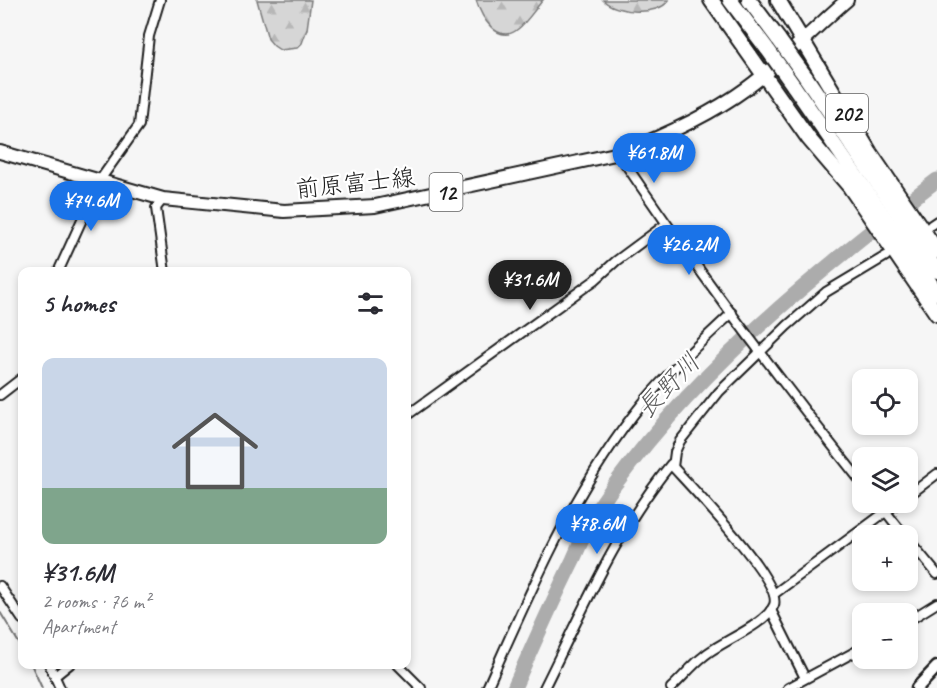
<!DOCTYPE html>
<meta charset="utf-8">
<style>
:root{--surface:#fff;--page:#f2f2f3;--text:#2b2b33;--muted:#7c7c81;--line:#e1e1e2;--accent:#1a73e8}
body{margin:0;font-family:Caveat,"Klee One",sans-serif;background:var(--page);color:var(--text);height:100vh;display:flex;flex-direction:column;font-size:22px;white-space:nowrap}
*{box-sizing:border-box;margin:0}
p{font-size:20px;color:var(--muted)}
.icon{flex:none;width:33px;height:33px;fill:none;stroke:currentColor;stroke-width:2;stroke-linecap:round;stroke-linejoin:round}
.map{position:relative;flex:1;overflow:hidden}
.drawer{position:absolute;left:18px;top:267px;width:393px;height:402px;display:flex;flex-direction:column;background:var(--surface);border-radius:12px;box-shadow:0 3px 9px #0003}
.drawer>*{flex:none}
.controls{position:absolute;left:852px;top:369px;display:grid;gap:12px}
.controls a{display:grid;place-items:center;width:66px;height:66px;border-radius:12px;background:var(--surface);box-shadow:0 3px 9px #0003;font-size:30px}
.price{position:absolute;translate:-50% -51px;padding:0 14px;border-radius:21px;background:var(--accent);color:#fff;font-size:20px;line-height:39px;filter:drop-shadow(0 2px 3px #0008)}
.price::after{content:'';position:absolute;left:50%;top:36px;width:18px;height:14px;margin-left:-9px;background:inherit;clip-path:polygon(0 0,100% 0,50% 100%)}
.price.on{background:#222;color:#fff}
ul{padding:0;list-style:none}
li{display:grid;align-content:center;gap:12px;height:318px;padding:0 24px}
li+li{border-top:2px solid var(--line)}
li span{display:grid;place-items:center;height:186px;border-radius:12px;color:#555}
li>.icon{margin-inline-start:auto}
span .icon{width:108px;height:108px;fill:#fffc;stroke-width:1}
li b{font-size:26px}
h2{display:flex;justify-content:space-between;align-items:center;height:72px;padding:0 24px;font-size:26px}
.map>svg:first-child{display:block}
</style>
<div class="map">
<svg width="937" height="688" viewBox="0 0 937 688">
<defs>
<pattern id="forest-firs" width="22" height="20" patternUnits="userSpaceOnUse" patternTransform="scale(1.5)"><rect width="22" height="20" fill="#d6d6d6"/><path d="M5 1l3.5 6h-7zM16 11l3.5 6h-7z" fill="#b7b7b7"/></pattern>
</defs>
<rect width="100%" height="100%" fill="#f6f6f6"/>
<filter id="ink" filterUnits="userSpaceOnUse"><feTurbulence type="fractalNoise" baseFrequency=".0167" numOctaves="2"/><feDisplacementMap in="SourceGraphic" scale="12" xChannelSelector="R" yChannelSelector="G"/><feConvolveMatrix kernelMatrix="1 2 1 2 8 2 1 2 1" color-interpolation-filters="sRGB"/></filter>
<g filter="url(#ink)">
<!-- forest -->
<g fill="url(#forest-firs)" stroke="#797979" stroke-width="1.5">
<polygon points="257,0 311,0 307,29 302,43 297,48 280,50 274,46 268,39"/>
<path d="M 476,0 L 543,0 C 535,9 527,22 518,29 C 497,46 481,16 476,0 Z"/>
<path d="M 603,0 L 669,0 C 658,17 615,13 603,0 Z"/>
</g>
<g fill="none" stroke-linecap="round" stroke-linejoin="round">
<!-- stream -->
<g stroke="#727272" stroke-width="2">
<polyline points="0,612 22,648"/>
<polyline points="31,664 42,688"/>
</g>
<!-- river -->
<path stroke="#acacac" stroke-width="15" d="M 514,688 C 533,645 552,602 573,560 C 581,543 588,523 599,507 C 685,379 815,273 937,180"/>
<!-- street casing -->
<g stroke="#1c1c1c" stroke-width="12">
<g id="street">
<path d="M 620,153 L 622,159 C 697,270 778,378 862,483"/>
<polyline points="163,199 156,208 165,272"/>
<polyline points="931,225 937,221"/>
<polyline points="58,272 100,180 139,125 149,36 160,0"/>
<polyline points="0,395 22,378"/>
<polyline points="406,416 595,280 616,261 666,224"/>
<polyline points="673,467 675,452 680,441 719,392 787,326 826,292 886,256"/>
<polyline points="908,496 937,474"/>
<polyline points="878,502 905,536"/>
<polyline points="908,539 937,574"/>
<polyline points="0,586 22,619"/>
<polyline points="774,594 899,502"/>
<polyline points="771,610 805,678"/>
<polyline points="908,621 937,603"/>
<polyline points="49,664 60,688"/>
<polyline points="397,664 421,688"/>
<polyline points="55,676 70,664"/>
<path d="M 487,688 C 531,590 574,488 642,404 C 669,371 701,342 732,313"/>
<path d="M 544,688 C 582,612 616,531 671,464 L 673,467"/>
<path d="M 671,688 C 682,678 692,665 704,656 C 720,642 766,625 774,605 C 783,582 691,487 673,467"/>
<polyline points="788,688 862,648"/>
</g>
</g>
<!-- secondary casing -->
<g stroke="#1c1c1c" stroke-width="15">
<polyline id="secondary" points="917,688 937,667"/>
</g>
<!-- primary casing -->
<g stroke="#1c1c1c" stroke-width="16">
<path id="primary" d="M 0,152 L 163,199 L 284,211 L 375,206 L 620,153 C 664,136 709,116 747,88 C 783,62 813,29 847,0"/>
</g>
<!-- highway casing -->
<g stroke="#1c1c1c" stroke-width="18">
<g id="highway">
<polyline points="711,0 809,139 850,187 937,314"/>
<polyline points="730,0 768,50"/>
<polyline points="749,0 779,40"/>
<polyline points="778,0 870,153 937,251"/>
<polyline points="805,76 937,271"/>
<polyline points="793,85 937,293"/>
</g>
</g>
<!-- street -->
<use href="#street" stroke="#fff" stroke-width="8"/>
<!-- secondary -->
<use href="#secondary" stroke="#fff" stroke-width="10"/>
<!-- primary -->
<use href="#primary" stroke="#fff" stroke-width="12"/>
<!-- highway -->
<use href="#highway" stroke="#fff" stroke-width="14"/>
<!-- highway-bridge casing -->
<g stroke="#1c1c1c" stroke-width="18" stroke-linecap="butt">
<g id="highway-bridge">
<polyline points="779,40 805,76"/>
<polyline points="768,50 793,85"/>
</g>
</g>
<!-- highway-bridge -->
<use href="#highway-bridge" stroke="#fff" stroke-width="14"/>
</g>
</g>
<g text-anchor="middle" stroke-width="4.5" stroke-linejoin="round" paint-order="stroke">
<!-- shield labels -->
<g fill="#fff" stroke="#606060" stroke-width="1.5">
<rect x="826" y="94" width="42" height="38" rx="4.5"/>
<rect x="429.5" y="173" width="33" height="38" rx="4.5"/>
</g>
<g font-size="22" font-weight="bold" fill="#1c1c1c">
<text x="847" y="121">202</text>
<text x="446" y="200">12</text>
</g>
<!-- street labels -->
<g font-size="24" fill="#1c1c1c" stroke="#fff">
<text transform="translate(355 183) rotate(-6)" y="8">前原富士線</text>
</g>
<!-- water labels -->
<g font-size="26" font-style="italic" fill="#5d5d5d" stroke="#fff">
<text transform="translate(668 385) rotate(-46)" y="9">長野川</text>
</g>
</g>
</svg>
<div class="controls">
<a><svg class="icon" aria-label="locate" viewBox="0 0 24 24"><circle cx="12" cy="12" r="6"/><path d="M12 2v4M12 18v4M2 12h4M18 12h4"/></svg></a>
<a><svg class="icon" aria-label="layers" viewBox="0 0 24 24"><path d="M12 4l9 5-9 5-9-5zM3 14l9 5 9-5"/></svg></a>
<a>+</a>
<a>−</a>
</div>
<b class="price" style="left:654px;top:184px">¥61.8M</b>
<b class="price" style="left:91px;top:232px">¥74.6M</b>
<b class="price" style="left:689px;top:276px">¥26.2M</b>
<b class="price on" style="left:530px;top:311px">¥31.6M</b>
<b class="price" style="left:597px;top:555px">¥78.6M</b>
<section class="drawer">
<h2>5 homes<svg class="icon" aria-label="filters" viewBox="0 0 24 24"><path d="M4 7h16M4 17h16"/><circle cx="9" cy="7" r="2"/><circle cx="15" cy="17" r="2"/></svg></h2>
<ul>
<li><span style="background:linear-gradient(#c9d6e8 70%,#7fa58c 0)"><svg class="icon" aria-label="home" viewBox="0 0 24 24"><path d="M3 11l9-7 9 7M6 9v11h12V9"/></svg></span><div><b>¥31.6M</b><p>2 rooms · 76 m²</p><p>Apartment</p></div></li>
</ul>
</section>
</div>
